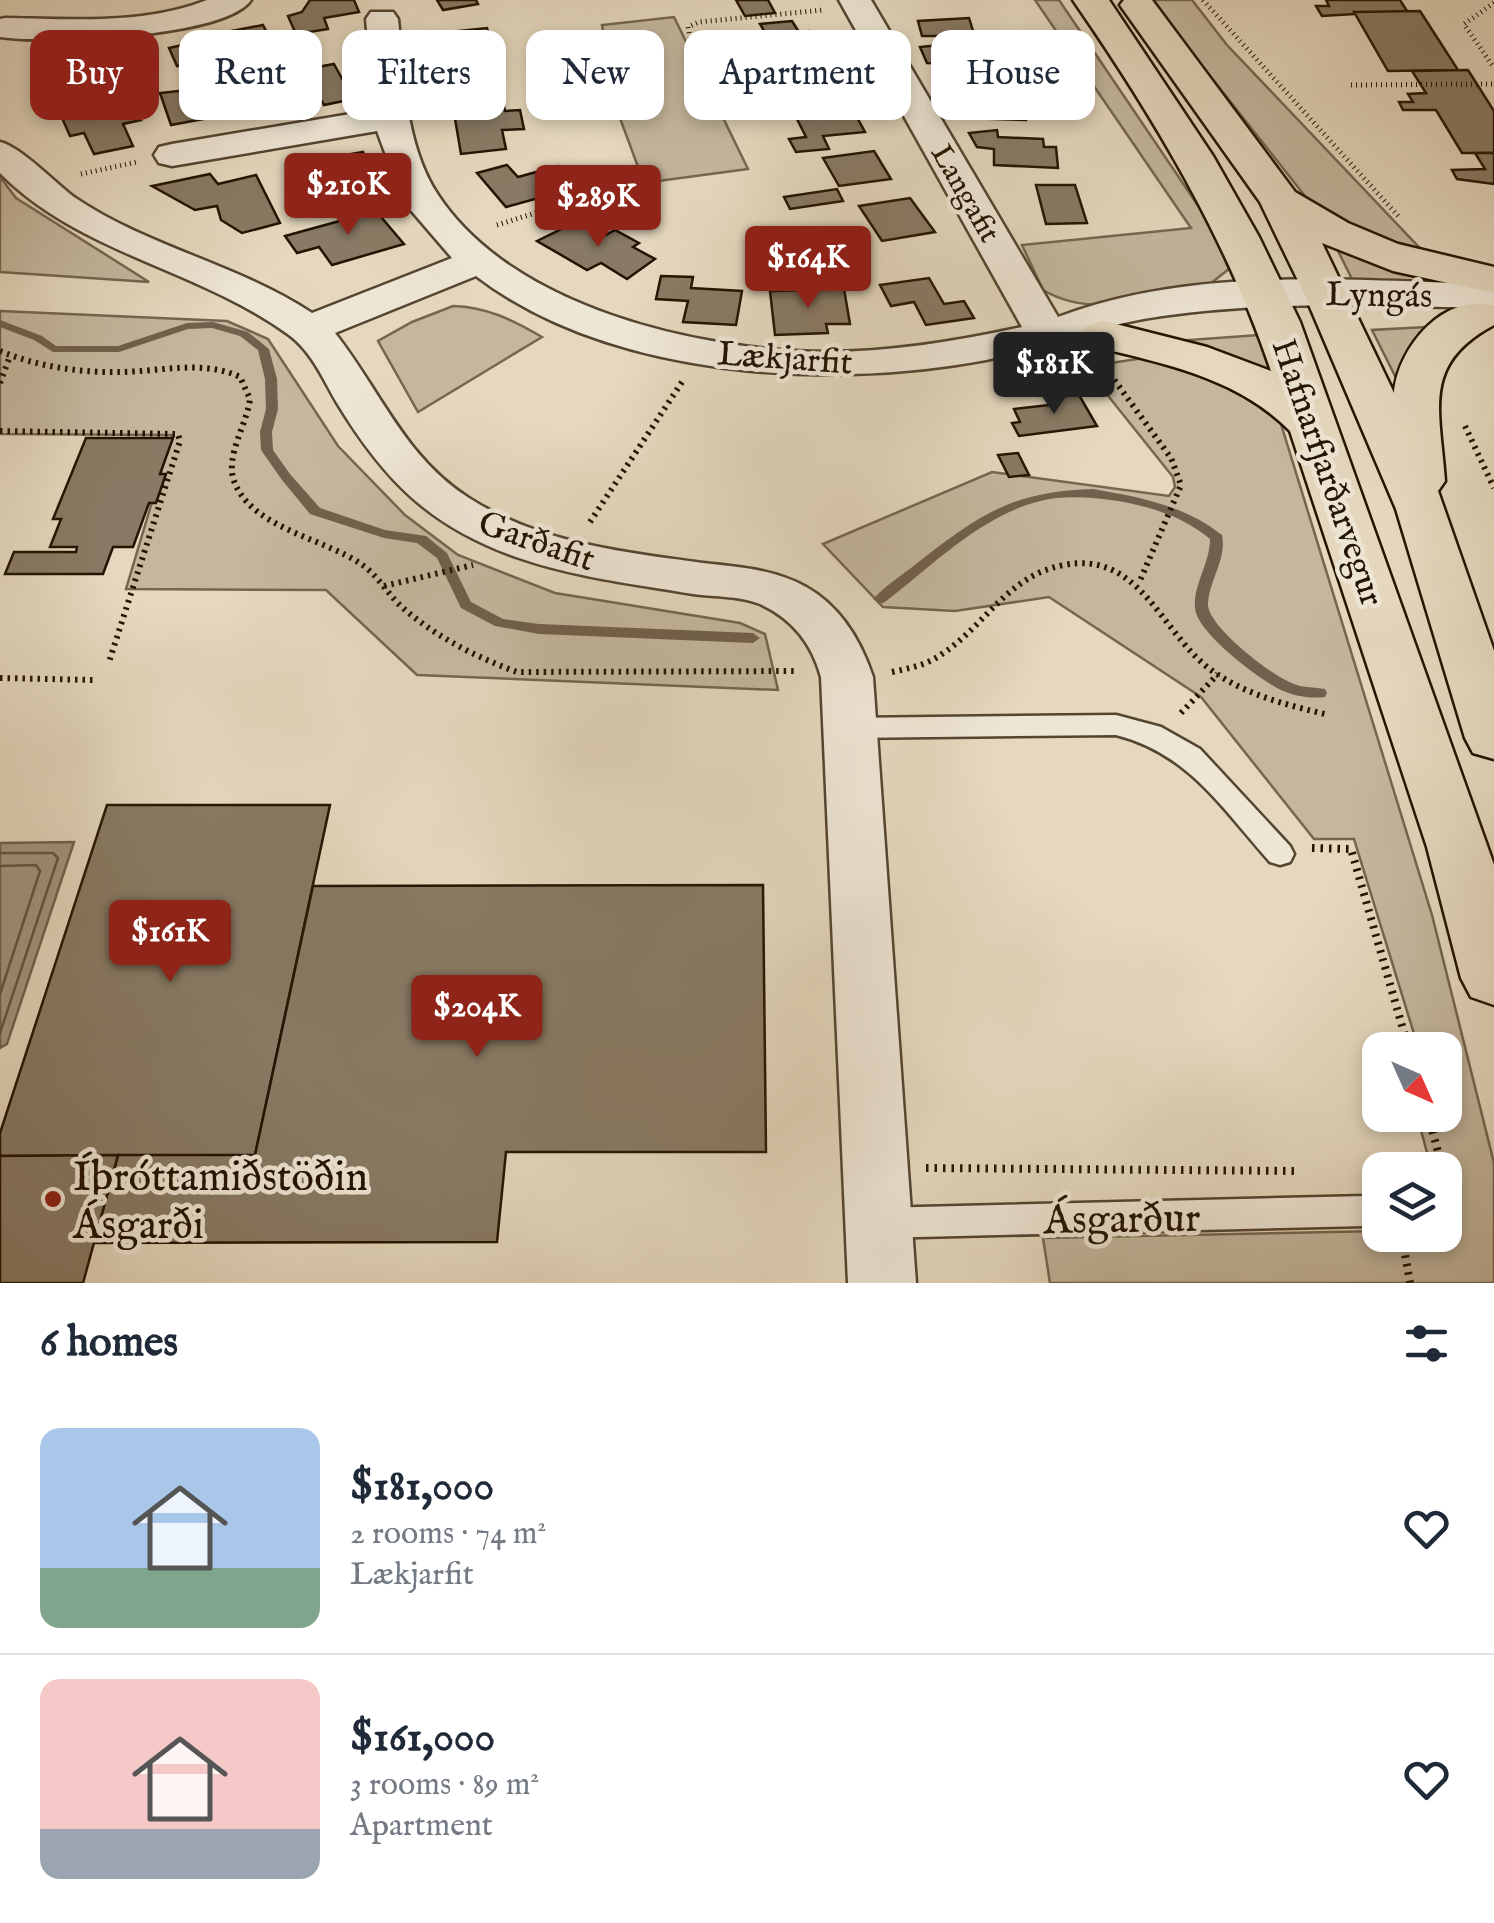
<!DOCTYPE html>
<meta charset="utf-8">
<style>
:root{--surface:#fff;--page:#f6f6f7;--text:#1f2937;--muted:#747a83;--line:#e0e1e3;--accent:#8f2418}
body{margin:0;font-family:"IM FELL English",serif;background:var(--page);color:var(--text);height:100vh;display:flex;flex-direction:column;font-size:38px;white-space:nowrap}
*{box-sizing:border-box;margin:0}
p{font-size:32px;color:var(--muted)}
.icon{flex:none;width:55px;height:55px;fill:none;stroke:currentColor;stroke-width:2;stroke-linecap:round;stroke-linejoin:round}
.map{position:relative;height:1283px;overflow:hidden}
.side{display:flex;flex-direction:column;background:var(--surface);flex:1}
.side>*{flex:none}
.banner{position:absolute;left:30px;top:30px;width:1435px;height:90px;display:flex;gap:20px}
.needle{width:65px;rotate:135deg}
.tools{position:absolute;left:1362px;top:1032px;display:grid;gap:20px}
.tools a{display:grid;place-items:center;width:100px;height:100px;border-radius:20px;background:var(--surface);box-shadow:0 5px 15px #0003;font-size:50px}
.price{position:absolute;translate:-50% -85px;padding:0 22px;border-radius:10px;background:var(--accent);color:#fff;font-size:32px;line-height:65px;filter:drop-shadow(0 2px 5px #0008)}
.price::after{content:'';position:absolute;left:50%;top:60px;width:30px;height:22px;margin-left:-15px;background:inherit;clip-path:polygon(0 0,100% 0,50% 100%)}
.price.current{background:#222;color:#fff}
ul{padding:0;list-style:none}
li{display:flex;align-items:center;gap:30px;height:250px;padding:0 40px}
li+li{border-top:2px solid var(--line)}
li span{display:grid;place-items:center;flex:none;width:280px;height:200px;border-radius:20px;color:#555}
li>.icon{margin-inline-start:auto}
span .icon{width:120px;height:120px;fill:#fffc;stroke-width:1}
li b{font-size:42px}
h2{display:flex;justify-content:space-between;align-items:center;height:120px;padding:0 40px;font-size:42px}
.chip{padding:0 35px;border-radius:20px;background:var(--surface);box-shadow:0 5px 15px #0003;font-size:35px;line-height:90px}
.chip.current{background:var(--accent);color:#fff}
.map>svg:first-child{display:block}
</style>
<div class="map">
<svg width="1494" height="1283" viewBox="0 0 1494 1283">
<rect width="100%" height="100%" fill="#e5d8be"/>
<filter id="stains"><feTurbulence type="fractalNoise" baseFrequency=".002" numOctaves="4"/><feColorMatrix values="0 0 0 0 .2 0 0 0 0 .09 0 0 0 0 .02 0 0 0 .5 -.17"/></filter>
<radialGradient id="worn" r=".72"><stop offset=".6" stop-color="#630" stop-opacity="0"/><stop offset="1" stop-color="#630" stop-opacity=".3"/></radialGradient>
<!-- green -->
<g fill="#c4b79e" stroke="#746650" stroke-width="2.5">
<path d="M 1035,0 L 1059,0 L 1203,213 L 1224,248 L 1229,269 L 1206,287 C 1152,297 1093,320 1043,290 L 1022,245 L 1191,228 Z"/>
<polygon points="1150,0 1192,0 1227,45 1434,263 1316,210"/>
<polygon points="674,17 748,169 651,182 641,175 614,102 602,25"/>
<polygon points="0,177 16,198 149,282 0,272"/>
<polygon points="1336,247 1436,279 1438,285 1354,283"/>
<path d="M 453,306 C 487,307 513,320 542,337 L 418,412 L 378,341 L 412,322 Z"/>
<polygon points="0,311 227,321 268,339 338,446 405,515 458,555 555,593 740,623 765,634 778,690 417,675 326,590 126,589 172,435 0,434"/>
<polygon points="1426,327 1429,330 1396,378 1372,330"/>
<polygon points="1258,335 1275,376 1176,341"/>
<polygon points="1176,353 1273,398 1432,915 1494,1163 1494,1283 1050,1283 1043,1238 1380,1231 1380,1235 1445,1235 1445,1170 1393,1170 1393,1162 1430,1164 1417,1115 1445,1115 1445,1050 1419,1050 1354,839 1314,839 1201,697 1049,597 955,611 883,607 823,544 992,472 1169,496 1175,487 1173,477 1085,367"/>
</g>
<!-- water -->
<polygon fill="#a3957e" stroke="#70614c" stroke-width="2.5" points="74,842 7,1044 0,1048 0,843"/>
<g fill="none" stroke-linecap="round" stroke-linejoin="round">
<!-- shore -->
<g stroke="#635440" stroke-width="2.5">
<polyline points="0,853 53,853 58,858 0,1033"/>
<polyline points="0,866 36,865 40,871 0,994"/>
</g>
<!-- stream -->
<g fill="#70614c" fill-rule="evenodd">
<polygon points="0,320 42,336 56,346 118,346 187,323 213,322 248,332 269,349 277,379 278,409 272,432 273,450 290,474 320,508 385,530 426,536 447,553 471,602 503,619 539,624 753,633 760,638 753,643 539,634 495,626 461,608 437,558 417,543 384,538 310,514 282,480 261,450 260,432 266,409 265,379 258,350 240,336 212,328 188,329 119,352 53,352 34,340 0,327"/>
<path d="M 1093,489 C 1139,497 1184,505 1222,535 C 1227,559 1209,580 1208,604 C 1207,626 1273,677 1294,684 C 1303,688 1315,687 1325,689 L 1327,693 L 1325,697 C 1310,699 1293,696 1279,689 C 1258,678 1197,633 1195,608 C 1193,585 1210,563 1210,539 C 1184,517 1152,507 1118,501 C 1098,498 1077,496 1056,498 C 989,507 936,563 885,602 L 880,604 L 873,599 C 885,586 902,575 916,564 C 977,516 1012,491 1093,489 Z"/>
</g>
</g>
<!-- building -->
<g fill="#887a64" stroke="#231402" stroke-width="2.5">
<polygon points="310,0 354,0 359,12 324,18 328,29 296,34 288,16 302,12"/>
<polygon points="437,0 476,0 478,4 443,10"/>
<polygon points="736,0 768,0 775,13 745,16"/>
<polygon points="1326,0 1400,0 1407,11 1322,16 1316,6 1329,6"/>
<polygon points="1420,11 1458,70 1388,71 1354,12"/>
<polygon points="969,18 974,34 958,36 922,36 918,21"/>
<polygon points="792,21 799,32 809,31 817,43 774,48 760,24"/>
<polygon points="263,25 275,48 240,54 237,49 196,56 199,62 177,66 169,48 192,43 190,39"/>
<polygon points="487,28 499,69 459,74 448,32"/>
<polygon points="950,44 950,64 927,63 920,47"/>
<polygon points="95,48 97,62 144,55 147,68 77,79 72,51"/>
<polygon points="758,51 764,60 723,66 718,56"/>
<polygon points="950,57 997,59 997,77 950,75"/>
<polygon points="827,62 836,76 797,81 803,92 785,94 791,104 753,109 747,99 771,96 756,71"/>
<polygon points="334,64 353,99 324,105 320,98 287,104 274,75"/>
<polygon points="1468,70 1494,111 1494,153 1462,153 1436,110 1403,110 1399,102 1413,102 1408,94 1426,93 1412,71"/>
<polygon points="251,83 262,108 171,125 160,93"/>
<polygon points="967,86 966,93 998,94 998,103 1025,104 1026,120 965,118 965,101 951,101 943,88"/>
<polygon points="502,96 505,111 520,110 524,129 502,130 506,149 461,154 452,101"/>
<polygon points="130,97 141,120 123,124 133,146 94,154 84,133 70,136 59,111"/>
<polygon points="827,108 831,115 854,112 865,132 823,136 829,149 796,152 789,139 806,137 793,111"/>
<polygon points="997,130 998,137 1043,139 1044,147 1056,147 1058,168 994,165 994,149 977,147 969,133"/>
<polygon points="874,151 891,179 839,186 823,158"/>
<polygon points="363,152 381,192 343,200 348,210 312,216 293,171 321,166 318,160"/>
<polygon points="1475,153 1494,153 1494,184 1457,179 1452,170 1485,169"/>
<polygon points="507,165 518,177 558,166 578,187 506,207 477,173"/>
<polygon points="210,174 218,184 256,175 280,223 242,233 221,220 217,206 195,210 152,186"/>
<polygon points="1036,185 1075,185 1087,223 1046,224"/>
<polygon points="837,189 843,201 790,209 784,197"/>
<polygon points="910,198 935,232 882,241 859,206"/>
<polygon points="376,211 404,244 332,265 319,247 297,253 285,236"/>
<polygon points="576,222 602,237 615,230 639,243 633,247 655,259 627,279 601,263 587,270 537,241"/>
<polygon points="799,241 864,242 864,252 799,251"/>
<polygon points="661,276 693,277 691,288 742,291 736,325 683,322 688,301 656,299"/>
<polygon points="929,278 944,304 964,301 974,318 926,325 914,302 891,306 880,285"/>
<polygon points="844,289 850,324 826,324 828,333 775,335 770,291"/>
<polygon points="1079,395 1097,426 1019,436 1012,423 1020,422 1014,409 1058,404 1054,397"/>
<polygon points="86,438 173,438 160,474 166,474 156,503 149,503 133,547 113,547 103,574 5,574 14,552 76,552 77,547 50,547 61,519 53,519"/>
<polygon points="1018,453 1029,475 1009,477 998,455"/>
<polygon points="107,805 330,805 255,1155 0,1156 0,1133"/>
<polygon points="763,885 766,1152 506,1152 497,1242 94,1243 118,1155 255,1155 313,886"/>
<polygon points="118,1155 83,1283 0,1283 0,1156"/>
</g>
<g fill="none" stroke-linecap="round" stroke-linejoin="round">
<!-- service casing -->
<g stroke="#544531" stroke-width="5">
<g id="service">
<path d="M 1116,715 L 1161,727 L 1200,749 L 1290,846 L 1294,854 L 1290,862 L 1280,865 L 1270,862 C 1222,808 1188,753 1116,735 L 848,738 L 839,735 L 835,728 L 839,721 L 848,718 Z"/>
<polygon points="1366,1196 1380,1205 1378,1222 1366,1226 879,1238 867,1234 862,1223 867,1212 879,1208"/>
</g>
</g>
<!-- minor casing -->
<g stroke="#544531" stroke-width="5">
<g id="minor">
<path d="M 207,0 L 251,0 C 225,38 45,44 0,37 L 0,19 L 5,18 C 71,19 144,25 207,0 Z"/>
<path d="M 839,0 L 871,0 L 1058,317 C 1195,265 1350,281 1494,284 L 1494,308 C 1382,306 1273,300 1162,316 C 1102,324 1045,348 986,360 C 827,390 610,378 476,276 L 335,333 C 380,390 405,458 469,498 C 539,543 622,552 703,563 C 738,567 774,569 806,587 C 840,606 861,641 873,677 L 916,1283 L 848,1283 L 821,677 C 812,644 793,619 760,604 C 741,596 715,597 693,594 C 633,584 573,577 516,557 C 429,526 384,480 337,403 C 323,379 312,352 289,335 C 199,269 80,254 0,173 L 0,142 C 21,147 54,182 74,197 C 147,247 238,264 312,313 L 452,258 L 403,201 L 377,131 L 172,166 L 159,163 L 154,155 L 159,147 L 172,144 L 374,110 L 366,19 L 371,12 L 393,12 L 398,19 C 404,77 405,145 438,195 C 512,308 700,351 827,352 C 893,352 958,341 1022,327 Z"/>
</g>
</g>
<!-- primary casing -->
<g stroke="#231402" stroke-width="5">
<g id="primary">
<path d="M 1073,0 L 1109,0 L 1213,156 L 1259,237 L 1300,322 L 1494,865 L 1494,1005 L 1471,997 L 1461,978 L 1427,847 L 1290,431 C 1236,376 1160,363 1088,345 L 1081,335 L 1088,325 L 1104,321 L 1207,347 L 1271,371 C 1226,237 1153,116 1073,0 Z"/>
<path d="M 1124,0 L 1152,0 L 1295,192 L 1348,223 L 1398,244 L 1494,267 L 1494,293 L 1393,271 L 1322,243 L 1394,393 C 1398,347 1444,292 1494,306 L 1494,325 C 1421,364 1440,409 1445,481 L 1438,491 L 1494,651 L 1494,759 L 1473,753 L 1465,738 L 1396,509 L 1304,293 L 1260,202 L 1120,5 Z"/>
</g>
</g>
<!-- path-far2 -->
<g stroke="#231402" stroke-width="5" stroke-dasharray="1 4" stroke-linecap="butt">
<polyline points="1203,0 1400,218"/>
<polyline points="1494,3 1464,24 1494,68"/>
<polyline points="690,38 688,27 699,22 823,10"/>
<polyline points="1351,85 1494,84"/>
<polyline points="81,174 137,162"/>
<polyline points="497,225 653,176"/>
</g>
<!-- path-far1 -->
<g stroke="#231402" stroke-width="6" stroke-dasharray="2.5 5" stroke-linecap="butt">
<path d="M 0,351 C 38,367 82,373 123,372 C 162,371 204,360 240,377 L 250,399 C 247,424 225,456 234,481 C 251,528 323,538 361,564 C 378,575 388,595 403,608 C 436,637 476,657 517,672 L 796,671"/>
<polyline points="1110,374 1171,458 1181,485 1139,583"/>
<polyline points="0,383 10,356"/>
<polyline points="1465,426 1494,488"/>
<polyline points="0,431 178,434 180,441 109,662"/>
<polyline points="590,522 682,382"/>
<polyline points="384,586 473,565"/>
<path d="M 892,672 C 910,668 927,665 942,654 C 986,625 1008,575 1064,565 C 1140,550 1161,633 1211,670 C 1244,694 1286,705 1325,714"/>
<polyline points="0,678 95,680"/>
<polyline points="1181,713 1218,674"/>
</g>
<!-- path -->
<g stroke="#231402" stroke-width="8" stroke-dasharray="2.5 6" stroke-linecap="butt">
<polyline points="1312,848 1351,849 1409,1050"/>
<polyline points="1428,1115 1443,1170"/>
<polyline points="926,1168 1299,1171"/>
<polyline points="1410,1283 1405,1254 1412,1235"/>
</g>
<!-- service -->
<use href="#service" fill="#eee6d5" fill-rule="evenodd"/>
<!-- minor -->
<use href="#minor" fill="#eee6d5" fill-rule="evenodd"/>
<!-- primary -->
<use href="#primary" fill="#e5d8be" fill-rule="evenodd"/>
</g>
<!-- markers -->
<circle fill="#8f2418" stroke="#eee6d5" stroke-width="4" cx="53" cy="1199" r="10"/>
<g text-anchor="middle" stroke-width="9" stroke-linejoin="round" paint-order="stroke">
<!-- far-street labels -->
<g font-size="30" fill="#231402" stroke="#eee6d5">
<text transform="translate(966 193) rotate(60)" y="10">Langafit</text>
</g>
<!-- street labels -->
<g font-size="35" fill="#231402" stroke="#eee6d5">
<text transform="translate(1379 294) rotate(1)" y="12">Lyngás</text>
<text transform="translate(785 357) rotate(4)" y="12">Lækjarfit</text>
<text transform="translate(1329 472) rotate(71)" y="12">Hafnarfjarðarvegur</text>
<text transform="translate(537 540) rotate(19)" y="12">Garðafit</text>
</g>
<!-- near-poi labels -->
<g font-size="42" fill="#231402" stroke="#eee6d5" text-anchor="start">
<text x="73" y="1190">Íþróttamiðstöðin<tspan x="73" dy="48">Ásgarði</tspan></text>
</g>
<!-- near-street labels -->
<g font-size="42" fill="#231402" stroke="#eee6d5">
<text transform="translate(1122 1217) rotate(-1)" y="15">Ásgarður</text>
</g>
</g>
<rect width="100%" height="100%" filter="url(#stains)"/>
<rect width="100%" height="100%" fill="url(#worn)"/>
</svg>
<div class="tools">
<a><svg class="needle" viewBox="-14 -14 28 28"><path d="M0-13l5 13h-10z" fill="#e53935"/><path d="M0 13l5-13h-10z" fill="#747a83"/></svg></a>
<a><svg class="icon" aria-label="layers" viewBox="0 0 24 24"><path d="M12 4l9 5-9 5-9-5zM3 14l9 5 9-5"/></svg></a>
</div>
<b class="price" style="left:348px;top:238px">$210K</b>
<b class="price" style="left:598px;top:250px">$289K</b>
<b class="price" style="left:808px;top:311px">$164K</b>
<b class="price current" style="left:1054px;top:417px">$181K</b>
<b class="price" style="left:170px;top:985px">$161K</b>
<b class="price" style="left:477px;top:1060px">$204K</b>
<div class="banner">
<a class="chip current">Buy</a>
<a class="chip">Rent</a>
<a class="chip">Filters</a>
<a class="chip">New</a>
<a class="chip">Apartment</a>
<a class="chip">House</a>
</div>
</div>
<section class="side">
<h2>6 homes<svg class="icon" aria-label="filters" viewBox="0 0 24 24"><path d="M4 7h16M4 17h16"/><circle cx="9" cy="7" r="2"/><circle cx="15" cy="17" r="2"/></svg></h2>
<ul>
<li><span style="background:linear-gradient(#a9c7e8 70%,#7fa58c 0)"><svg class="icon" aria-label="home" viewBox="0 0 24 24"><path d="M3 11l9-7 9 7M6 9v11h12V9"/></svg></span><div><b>$181,000</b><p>2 rooms · 74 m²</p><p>Lækjarfit</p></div><svg class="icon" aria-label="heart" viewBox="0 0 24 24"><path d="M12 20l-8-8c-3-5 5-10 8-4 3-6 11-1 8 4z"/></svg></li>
<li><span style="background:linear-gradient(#f6c9c9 75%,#9aa5b1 0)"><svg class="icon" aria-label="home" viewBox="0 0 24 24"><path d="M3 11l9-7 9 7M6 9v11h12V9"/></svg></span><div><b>$161,000</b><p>3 rooms · 89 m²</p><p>Apartment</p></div><svg class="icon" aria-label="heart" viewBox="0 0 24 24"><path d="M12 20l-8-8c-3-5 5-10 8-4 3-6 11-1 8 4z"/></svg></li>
</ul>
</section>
